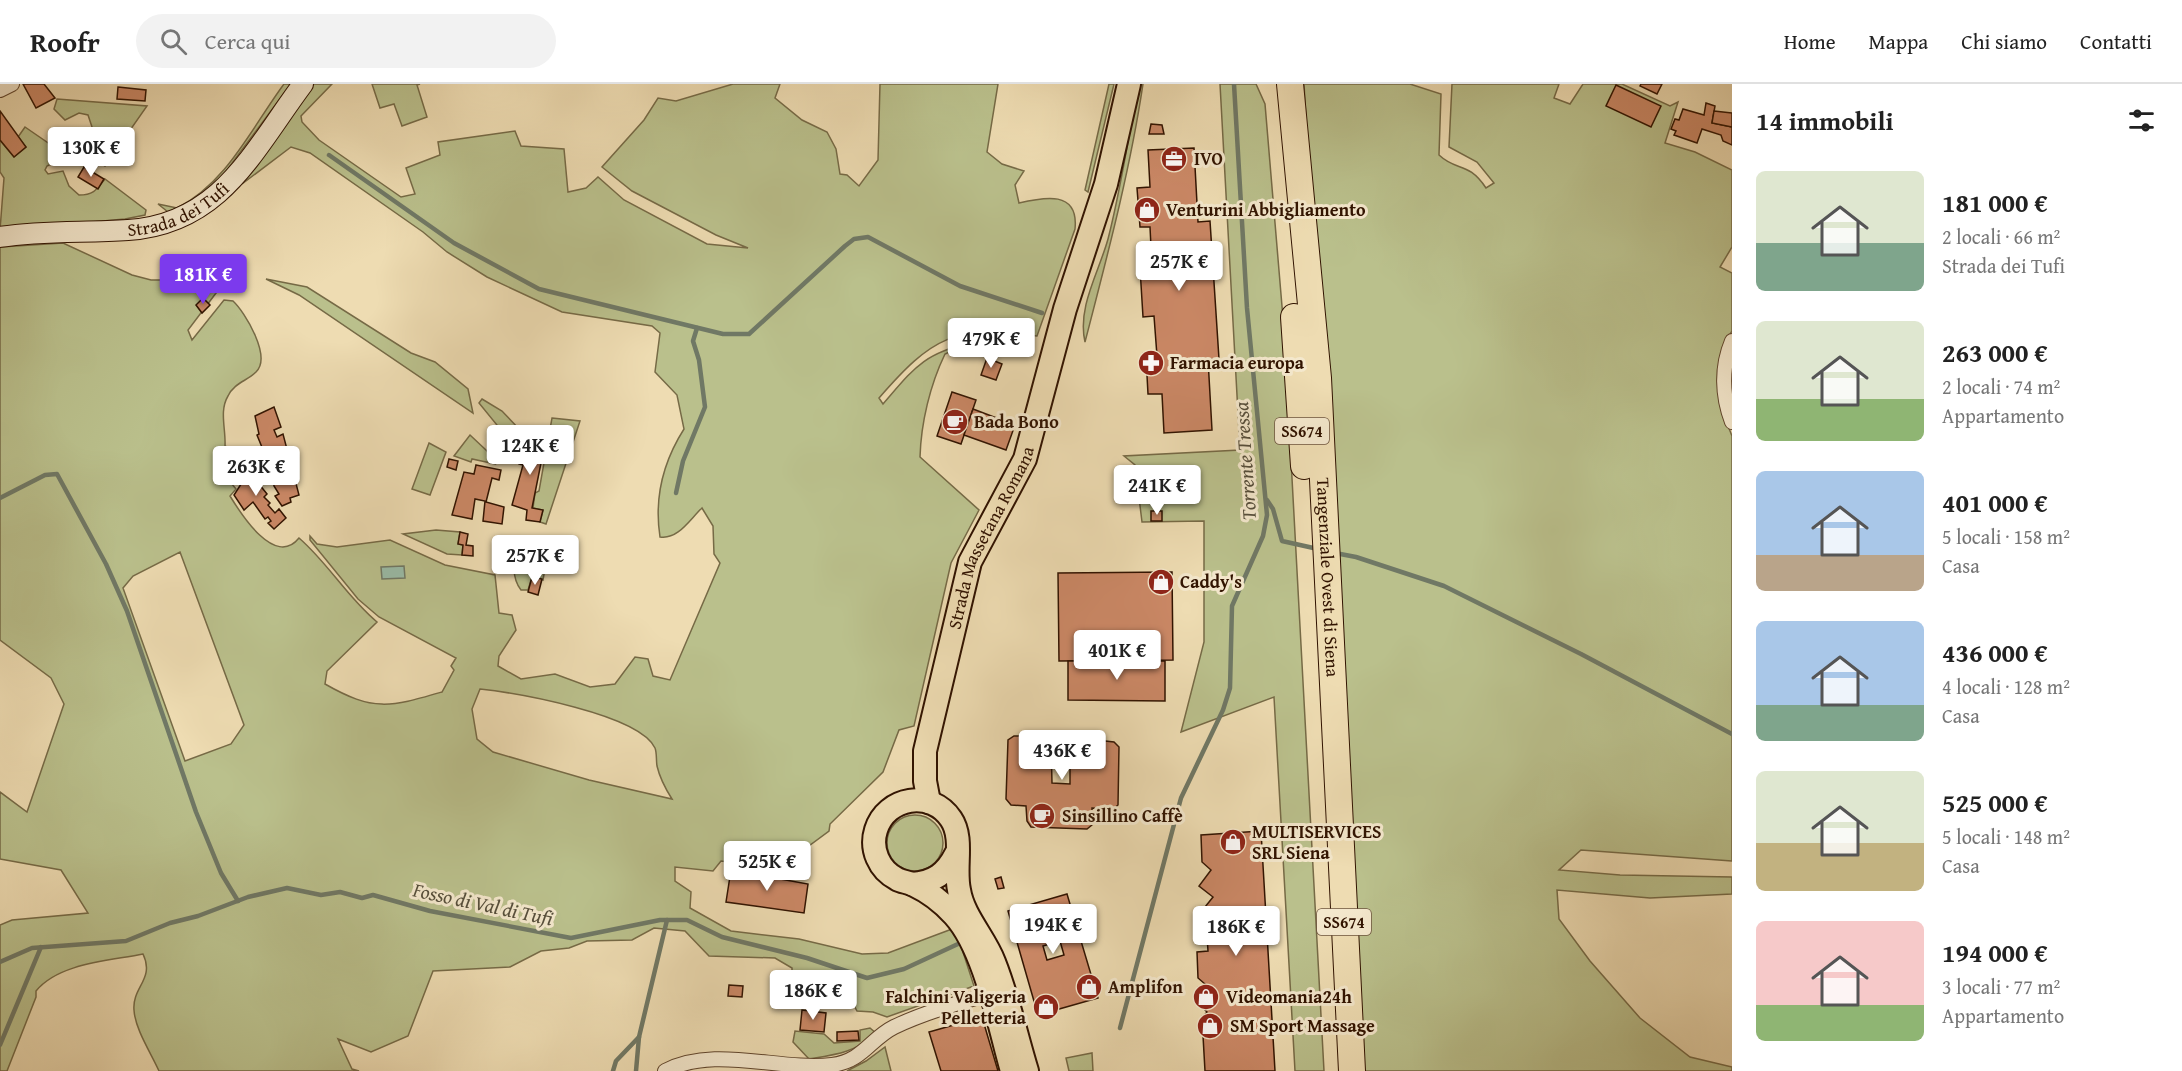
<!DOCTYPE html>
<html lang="it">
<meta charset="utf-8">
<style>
:root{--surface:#fff;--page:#f2f2f2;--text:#222;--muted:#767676;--line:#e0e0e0;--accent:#7c3aed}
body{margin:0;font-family:"Gentium Book Plus",serif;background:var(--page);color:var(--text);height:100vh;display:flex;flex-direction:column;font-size:22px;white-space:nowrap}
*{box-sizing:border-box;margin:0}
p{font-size:20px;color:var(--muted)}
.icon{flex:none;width:33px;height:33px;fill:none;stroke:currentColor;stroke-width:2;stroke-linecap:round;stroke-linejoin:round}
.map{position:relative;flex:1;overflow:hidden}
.sheet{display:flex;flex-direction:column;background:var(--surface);width:450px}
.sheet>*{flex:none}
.price{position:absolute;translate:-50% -51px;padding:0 14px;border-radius:6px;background:#fff;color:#222;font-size:20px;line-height:39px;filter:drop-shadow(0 2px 3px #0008)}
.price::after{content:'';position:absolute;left:50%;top:36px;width:18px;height:14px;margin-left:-9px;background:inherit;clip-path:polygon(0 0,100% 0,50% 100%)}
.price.current{background:var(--accent);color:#fff}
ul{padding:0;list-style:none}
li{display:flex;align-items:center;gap:18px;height:150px;padding:0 24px}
li span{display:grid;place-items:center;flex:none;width:168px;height:120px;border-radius:9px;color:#555}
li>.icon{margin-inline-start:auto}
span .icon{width:72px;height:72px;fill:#fffc;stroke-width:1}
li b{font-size:26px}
h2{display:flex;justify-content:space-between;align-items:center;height:72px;padding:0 24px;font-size:26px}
header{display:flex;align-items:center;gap:36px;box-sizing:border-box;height:84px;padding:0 30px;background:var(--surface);border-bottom:2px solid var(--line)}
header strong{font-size:28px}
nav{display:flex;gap:33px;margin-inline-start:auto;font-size:21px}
.search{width:420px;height:54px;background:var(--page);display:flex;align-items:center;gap:15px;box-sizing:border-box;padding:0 21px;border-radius:33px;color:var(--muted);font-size:22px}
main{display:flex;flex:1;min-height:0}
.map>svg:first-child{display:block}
</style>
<header>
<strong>Roofr</strong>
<div class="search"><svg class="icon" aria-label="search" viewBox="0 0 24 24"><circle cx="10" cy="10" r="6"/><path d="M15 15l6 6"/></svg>Cerca qui</div>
<nav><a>Home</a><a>Mappa</a><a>Chi siamo</a><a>Contatti</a></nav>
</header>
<main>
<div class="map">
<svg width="1732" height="987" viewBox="0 0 1732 987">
<rect width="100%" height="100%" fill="#eedcb2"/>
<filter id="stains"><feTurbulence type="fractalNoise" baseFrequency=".00333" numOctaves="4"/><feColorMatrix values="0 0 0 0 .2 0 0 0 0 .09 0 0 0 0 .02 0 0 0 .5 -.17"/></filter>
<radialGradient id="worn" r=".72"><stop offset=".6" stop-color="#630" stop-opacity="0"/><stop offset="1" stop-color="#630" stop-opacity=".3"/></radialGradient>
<!-- green -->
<g fill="#bac08c" stroke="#766a46" stroke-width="1.5" fill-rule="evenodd">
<path d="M 284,0 L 291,0 L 218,98 L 200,114 L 168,128 L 158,120 L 177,124 C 227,99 252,43 284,0 Z"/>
<path d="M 314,0 L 332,0 L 301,32 L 302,38 L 319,56 L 401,113 L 415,110 L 406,84 L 440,71 L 438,58 L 515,47 L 521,62 L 564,65 L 568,108 L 586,104 L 598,93 L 624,116 L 707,160 L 748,164 L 716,151 L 632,107 L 602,83 L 644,36 L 658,14 L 676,17 L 733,0 L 780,0 L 775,14 L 802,36 L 827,48 L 836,65 L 840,90 L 847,91 L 859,102 L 878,76 L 880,0 L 998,0 L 987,68 L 1002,80 L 1024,87 L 1015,101 L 1019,119 C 1044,113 1079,106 1075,145 L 1037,252 C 955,240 932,253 879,314 L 883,320 C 915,283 923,270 972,258 L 945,270 C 930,301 921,339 920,373 L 979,426 L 951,479 L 914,642 L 899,646 L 883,688 L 830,740 L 829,747 L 779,784 L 721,777 L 713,787 L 675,783 L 675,797 L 691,808 L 690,824 L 731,847 L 799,855 L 862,870 L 888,869 L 952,845 L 962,865 L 974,902 L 887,933 L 873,928 L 857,927 L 852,918 L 792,910 L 792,884 L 775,874 L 709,872 L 685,847 L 654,844 L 632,856 L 587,857 L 569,864 L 541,867 L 510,883 L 433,887 L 408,952 L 371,968 L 338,955 L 352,985 L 359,987 L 159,987 C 151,969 135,945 134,926 C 132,903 155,895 143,870 C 109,877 59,879 36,907 L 36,913 L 7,987 L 0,987 L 0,841 L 12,836 L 88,829 L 61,786 L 0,775 L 0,708 L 27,728 L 64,620 L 51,594 L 0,556 L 0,163 L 63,159 L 132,191 L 151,196 L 184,196 L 208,202 L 216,209 L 188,246 L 192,256 L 224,216 L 233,217 C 245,228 272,273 256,288 C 247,297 234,299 228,312 C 219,327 226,345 225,362 L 235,367 L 240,382 L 227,394 L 236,405 L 230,412 C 241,430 275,484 299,454 C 329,480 346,512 377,538 L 327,587 L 325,600 C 374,628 390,623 442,608 L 454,586 L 451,582 L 456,574 L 379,533 L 358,515 L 310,456 L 310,452 L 317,460 L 337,463 L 390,456 L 445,481 L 495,491 L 499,529 L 512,531 L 516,546 L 499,572 L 498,582 L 521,595 L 555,590 L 590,603 L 615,600 L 635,573 L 648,575 L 653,592 L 670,596 L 720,479 L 714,470 L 713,442 L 702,424 C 690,435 678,456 660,453 C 654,414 663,378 684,345 L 677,311 L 655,288 L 660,249 L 652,242 L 562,228 L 487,193 L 447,168 L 423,148 L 310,69 L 291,63 L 242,100 ZM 180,468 L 244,641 L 231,660 L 185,677 L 123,504 L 133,492 ZM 480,605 C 516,609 639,630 655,664 C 657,669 656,676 657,682 C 660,695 665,704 672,715 L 589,696 L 493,668 L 477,655 L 472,625 Z"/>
<polygon points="372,0 420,0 417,1 427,33 402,42 394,20 380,24"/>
<polygon points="1109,0 1114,0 1088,108 1085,106"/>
<path d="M 1138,0 L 1143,0 C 1130,87 1107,173 1085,258 C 1077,223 1099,188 1108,155 C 1121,104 1129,52 1138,0 Z"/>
<polygon points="1220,0 1256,0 1265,20 1284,246 1324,987 1295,987 1274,613 1181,648 1204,558 1204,437 1142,438 1135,381 1124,372 1240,366"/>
<path d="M 1304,0 L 1410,0 L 1441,10 L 1439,71 C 1457,88 1468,77 1486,104 L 1494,99 L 1477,78 L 1449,63 L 1452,0 L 1559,0 L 1554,14 L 1570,20 L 1583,0 L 1622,0 L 1670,22 L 1678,18 L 1665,59 L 1695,68 L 1732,86 L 1732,163 L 1720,183 L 1732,189 L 1732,247 L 1725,259 L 1723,329 L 1732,352 L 1732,777 L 1581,766 L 1559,786 L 1620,791 L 1732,793 L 1732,810 L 1650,814 L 1557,806 L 1559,835 L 1590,877 L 1640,934 L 1690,973 L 1732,983 L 1732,987 L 1361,987 Z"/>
<polygon points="57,15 147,22 105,82 79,67 74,58 92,43 88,31 79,29 65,36 54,25"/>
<path d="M 25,43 L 67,72 L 47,82 L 45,86 L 48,90 L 63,87 L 69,102 L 79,111 C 94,111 97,105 105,95 L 146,126 L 145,131 L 125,135 L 0,146 L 4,94 L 0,88 L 0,56 L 14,73 L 26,63 L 18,53 Z"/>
<polygon points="266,195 307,203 411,269 435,278 468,305 473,329 299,211"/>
<polygon points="482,315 502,327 522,348 503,359 497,341 479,319"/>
<polygon points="552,334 580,337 546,440 540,438 543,426 533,424 535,409 539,407"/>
<polygon points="470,351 487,367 495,380 472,375 471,378 454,372"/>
<polygon points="429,359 446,368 430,411 412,405"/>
<polygon points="436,446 460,448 458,460 463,461 462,471 447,470 403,450"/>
<path d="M 518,461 L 546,479 L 543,496 L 532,493 L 528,506 L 521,506 C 512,495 512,474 518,461 Z"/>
<circle cx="915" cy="759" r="28"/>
<path d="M 870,944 L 877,950 C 851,969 840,970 809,975 L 793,958 L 795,947 L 824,950 L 834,959 L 860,957 L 860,946 Z"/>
<polygon points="885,963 891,987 847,987 866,977"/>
<polygon points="1092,969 1093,987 1069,987 1066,974"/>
</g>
<!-- water -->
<polygon fill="#9abca8" stroke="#707865" stroke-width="1.5" points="404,482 405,494 382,495 381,483"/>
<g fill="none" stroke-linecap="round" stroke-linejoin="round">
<!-- stream -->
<g stroke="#707865" stroke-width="4.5">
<polyline points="329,71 454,159 539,205 723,250 749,250 845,162 854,155 868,153 960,202 1042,229"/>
<polyline points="676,409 683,377 705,323 699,276 693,257 697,244"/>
<polyline points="0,414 45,391 57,390 106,480 127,527 196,728 221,789 238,817"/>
<polyline points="1267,416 1273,425 1282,457 1318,465"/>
<polyline points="1335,469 1356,473 1444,502 1581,570 1732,650"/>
<polyline points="0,878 32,864 126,857 170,839 198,832 248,813 287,804 321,811 340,808 362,814 373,811 430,827 571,854 660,836 687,836 722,853 807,874 867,894 904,885 958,860"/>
<polyline points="1120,944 1181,714 1223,626 1230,604 1232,522 1263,452 1267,431 1247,224 1234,0"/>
<polyline points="0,961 41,863"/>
<polyline points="613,987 616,977 639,953"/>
<polyline points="636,987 639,953 667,836"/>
</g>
</g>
<!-- building -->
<g fill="#cb8866" stroke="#311300" stroke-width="1.5" fill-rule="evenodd">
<polygon points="23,0 44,0 55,14 36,24"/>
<polygon points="1641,0 1662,0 1657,10 1640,2"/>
<polygon points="1616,1 1661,22 1651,43 1606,22"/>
<polygon points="118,3 146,6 145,17 117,15"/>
<polygon points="1706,19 1715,22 1712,39 1732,43 1732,61 1723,57 1721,51 1702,45 1697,59 1674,51 1676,47 1671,45 1675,35 1679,36 1683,25 1704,31"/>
<polygon points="0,27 26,63 14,73 0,56"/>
<polygon points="1714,27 1732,29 1732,43 1712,39"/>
<polygon points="1151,40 1162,41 1164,50 1149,50"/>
<polygon points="1194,64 1198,138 1210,137 1219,275 1208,275 1212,346 1164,349 1162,310 1148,310 1146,273 1157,272 1154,232 1143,233 1140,184 1152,183 1150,143 1140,143 1137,104 1150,103 1148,66"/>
<polygon points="84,83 104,95 98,105 78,93"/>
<polygon points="203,214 210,221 202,229 196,221"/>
<polygon points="987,274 1002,280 996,296 981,291"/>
<polygon points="952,308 976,316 961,360 937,352"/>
<polygon points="274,323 281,343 274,346 277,353 283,350 299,411 290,414 291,418 282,422 275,412 279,410 274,402 272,386 281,381 280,377 276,375 268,378 257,351 259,350 255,332"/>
<polygon points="973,325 1015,341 1006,366 964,351"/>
<polygon points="525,350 546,354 532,424 543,426 540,438 526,436 527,426 512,421 523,381 519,380"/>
<polygon points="449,375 458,377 456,386 447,383"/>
<polygon points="246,380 254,387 251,390 267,410 264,413 270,419 268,421 275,429 279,425 286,434 274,445 268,439 271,437 268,433 265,435 253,418 244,426 234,411 243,397 236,390"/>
<polygon points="476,381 501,386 499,396 492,394 486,418 504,423 502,440 483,437 485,417 475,415 472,435 452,431 464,388 474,390"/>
<rect x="1151" y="427" width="11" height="10"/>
<polygon points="460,448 468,450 466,461 473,462 473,472 462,471 463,461 458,460"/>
<polygon points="1172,488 1173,576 1059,577 1058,489"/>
<polygon points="532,493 542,495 538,511 528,508"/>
<polygon points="1068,577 1165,577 1165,617 1068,616"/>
<polygon points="1014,652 1046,652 1051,657 1052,699 1070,700 1070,660 1078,654 1114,658 1119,663 1118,721 1113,725 1092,724 1092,741 1087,745 1031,743 1027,737 1026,722 1011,721 1006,715 1008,656"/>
<polygon points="1261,747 1275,987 1205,987 1202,934 1207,928 1194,915 1205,900 1198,894 1197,868 1208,867 1205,823 1213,813 1199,802 1211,786 1202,778 1201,751"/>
<polygon points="731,786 808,800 804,829 726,818"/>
<polygon points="1001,793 1004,804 998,805 995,795"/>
<path d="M 1067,810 L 1098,914 L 1038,931 L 1008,827 ZM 1060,857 L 1064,871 L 1047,876 L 1043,862 Z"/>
<polygon points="729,901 743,902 742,913 728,912"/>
<polygon points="802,926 826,929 824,948 800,946"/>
<polygon points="982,933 998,987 941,987 929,948"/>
<polygon points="858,947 859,956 837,957 837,948"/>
</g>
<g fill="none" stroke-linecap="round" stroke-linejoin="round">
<!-- street casing -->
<g stroke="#60452c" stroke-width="16">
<g id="street">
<polyline points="0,6 12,0"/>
<path d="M 1732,257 C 1721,283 1722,312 1732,338"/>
<path d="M 665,987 C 715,961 778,987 832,981 C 863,977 870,955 894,943 C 923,929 958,919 989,910"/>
</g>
</g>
<!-- secondary casing -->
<g stroke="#311300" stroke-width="22">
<g id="secondary">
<path id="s1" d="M 0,153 C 42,146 85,149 128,146 C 221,140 253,67 303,0"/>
</g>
</g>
<!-- primary casing -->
<g stroke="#311300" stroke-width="26">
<g id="primary">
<path id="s2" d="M 929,718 L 925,697 L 925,667 L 970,478 L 1025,375 L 1065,225 L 1106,100 L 1129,0"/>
<path d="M 912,800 C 934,798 946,790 956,770"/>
<path d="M 1012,987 C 999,942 985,865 954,831 C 943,819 929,808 914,801 C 909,798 902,798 897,795 C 879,786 870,765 876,746 C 886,713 931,705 951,735 C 964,754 954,783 959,806 C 963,832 985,854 994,878 C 1008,913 1016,951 1027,987"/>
</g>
</g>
<!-- highway casing -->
<g stroke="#311300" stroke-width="28">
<g id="highway">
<path id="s3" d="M 1290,0 L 1318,294 L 1352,987"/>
<polyline points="1294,233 1304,382"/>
</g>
</g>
<!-- street -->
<use href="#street" stroke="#f4e8cd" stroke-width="14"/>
<!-- secondary -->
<use href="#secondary" stroke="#f4e8cd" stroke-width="20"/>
<!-- primary -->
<use href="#primary" stroke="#eedcb2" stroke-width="22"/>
<!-- highway -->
<use href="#highway" stroke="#eedcb2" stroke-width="26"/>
</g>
<!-- icons -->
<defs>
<g id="office-disc" transform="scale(1.35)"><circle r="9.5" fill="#8f2418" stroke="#f4e8cd"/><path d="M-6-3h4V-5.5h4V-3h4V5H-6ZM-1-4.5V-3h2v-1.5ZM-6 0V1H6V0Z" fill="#fff"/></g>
<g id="shop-disc" transform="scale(1.35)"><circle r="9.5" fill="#8f2418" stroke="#f4e8cd"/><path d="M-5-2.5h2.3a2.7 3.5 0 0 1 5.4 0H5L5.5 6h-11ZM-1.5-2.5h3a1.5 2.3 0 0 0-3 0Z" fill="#fff"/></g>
<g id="pharmacy-disc" transform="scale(1.35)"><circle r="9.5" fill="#8f2418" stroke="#f4e8cd"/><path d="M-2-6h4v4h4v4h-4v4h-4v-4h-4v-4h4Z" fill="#fff"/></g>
<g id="cafe-disc" transform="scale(1.35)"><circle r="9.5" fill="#8f2418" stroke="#f4e8cd"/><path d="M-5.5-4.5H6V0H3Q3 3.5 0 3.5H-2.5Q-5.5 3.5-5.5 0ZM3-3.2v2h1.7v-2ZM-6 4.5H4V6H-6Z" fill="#fff"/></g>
</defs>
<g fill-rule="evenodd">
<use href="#office-disc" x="1174" y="75"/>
<use href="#shop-disc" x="1147" y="126"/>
<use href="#pharmacy-disc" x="1151" y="279"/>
<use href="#cafe-disc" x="955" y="338"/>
<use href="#shop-disc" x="1161" y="498"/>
<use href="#cafe-disc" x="1042" y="732"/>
<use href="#shop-disc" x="1233" y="758"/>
<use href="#shop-disc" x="1089" y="903"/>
<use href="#shop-disc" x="1206" y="913"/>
<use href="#shop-disc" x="1046" y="923"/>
<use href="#shop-disc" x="1210" y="942"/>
</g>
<g text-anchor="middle" stroke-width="6" stroke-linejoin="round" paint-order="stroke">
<!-- shield labels -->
<g fill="#f4e8cd" stroke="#6c533e" stroke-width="1.5">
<rect x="1275" y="334" width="54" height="26" rx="4.5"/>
<rect x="1317" y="825" width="54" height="26" rx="4.5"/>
</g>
<g font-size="16" font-weight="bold" fill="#311300">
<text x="1302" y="353">SS674</text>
<text x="1344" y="844">SS674</text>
</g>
<!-- poi labels -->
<g font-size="18" font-weight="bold" fill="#311300" stroke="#f4e8cd" text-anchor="start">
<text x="1194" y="81">IVO</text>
<text x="1166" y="132">Venturini Abbigliamento</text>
<text x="1170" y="285">Farmacia europa</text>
<text x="974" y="344">Bada Bono</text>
<text x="1180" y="504">Caddy's</text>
<text x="1062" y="738">Sinsillino Caffè</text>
<text x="1252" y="754">MULTISERVICES<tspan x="1252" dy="21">SRL Siena</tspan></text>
<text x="1108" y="909">Amplifon</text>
<text x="1026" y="919" text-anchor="end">Falchini Valigeria<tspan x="1026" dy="21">Pelletteria</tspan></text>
<text x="1226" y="919">Videomania24h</text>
<text x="1230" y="948">SM Sport Massage</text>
</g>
<!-- street labels -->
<g font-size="18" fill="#311300" stroke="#f4e8cd">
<text dy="6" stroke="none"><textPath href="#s1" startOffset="183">Strada dei Tufi</textPath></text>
<text dy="6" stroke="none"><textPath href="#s2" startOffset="276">Strada Massetana Romana</textPath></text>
<text dy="6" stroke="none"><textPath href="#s3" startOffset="495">Tangenziale Ovest di Siena</textPath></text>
</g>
<!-- water labels -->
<g font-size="20" font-style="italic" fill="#564e3b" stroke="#f4e8cd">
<text transform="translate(1245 377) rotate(-94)" y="7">Torrente Tressa</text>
<text transform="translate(483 820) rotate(12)" y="7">Fosso di Val di Tufi</text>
</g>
</g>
<rect width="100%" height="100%" filter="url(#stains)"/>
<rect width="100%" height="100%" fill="url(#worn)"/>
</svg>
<b class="price" style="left:91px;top:94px">130K €</b>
<b class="price" style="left:1179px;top:208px">257K €</b>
<b class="price current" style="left:203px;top:221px">181K €</b>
<b class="price" style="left:991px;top:285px">479K €</b>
<b class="price" style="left:530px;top:392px">124K €</b>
<b class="price" style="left:256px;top:413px">263K €</b>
<b class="price" style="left:1157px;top:432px">241K €</b>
<b class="price" style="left:535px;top:502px">257K €</b>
<b class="price" style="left:1117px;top:597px">401K €</b>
<b class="price" style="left:1062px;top:697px">436K €</b>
<b class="price" style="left:767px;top:808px">525K €</b>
<b class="price" style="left:1053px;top:871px">194K €</b>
<b class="price" style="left:1236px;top:873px">186K €</b>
<b class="price" style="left:813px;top:937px">186K €</b>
</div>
<section class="sheet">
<h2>14 immobili<svg class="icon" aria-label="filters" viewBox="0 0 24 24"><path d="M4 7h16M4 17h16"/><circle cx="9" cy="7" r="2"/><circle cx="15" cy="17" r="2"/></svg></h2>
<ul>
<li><span style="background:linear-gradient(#dfe7d0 60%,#7fa58c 0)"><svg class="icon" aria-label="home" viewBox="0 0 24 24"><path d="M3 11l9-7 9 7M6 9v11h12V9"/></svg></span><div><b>181 000 €</b><p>2 locali · 66 m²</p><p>Strada dei Tufi</p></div></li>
<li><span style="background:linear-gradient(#dfe7d0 65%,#8fb573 0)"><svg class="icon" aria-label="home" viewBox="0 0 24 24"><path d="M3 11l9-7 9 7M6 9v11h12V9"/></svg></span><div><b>263 000 €</b><p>2 locali · 74 m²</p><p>Appartamento</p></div></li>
<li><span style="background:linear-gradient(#a9c7e8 70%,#b9a48a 0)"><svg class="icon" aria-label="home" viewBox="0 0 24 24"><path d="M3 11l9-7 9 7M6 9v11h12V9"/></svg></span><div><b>401 000 €</b><p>5 locali · 158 m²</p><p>Casa</p></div></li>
<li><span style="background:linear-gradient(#a9c7e8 70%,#7fa58c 0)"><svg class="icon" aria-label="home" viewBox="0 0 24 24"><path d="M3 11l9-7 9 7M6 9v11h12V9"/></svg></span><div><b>436 000 €</b><p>4 locali · 128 m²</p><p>Casa</p></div></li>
<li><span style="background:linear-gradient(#dfe7d0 60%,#c2b280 0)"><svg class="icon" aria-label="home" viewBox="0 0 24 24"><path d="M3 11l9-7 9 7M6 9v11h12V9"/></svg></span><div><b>525 000 €</b><p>5 locali · 148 m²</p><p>Casa</p></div></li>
<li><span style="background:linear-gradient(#f6c9c9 70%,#8fb573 0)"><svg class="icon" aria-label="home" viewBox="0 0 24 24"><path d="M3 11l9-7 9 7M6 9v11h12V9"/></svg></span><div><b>194 000 €</b><p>3 locali · 77 m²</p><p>Appartamento</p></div></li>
</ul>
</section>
</main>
